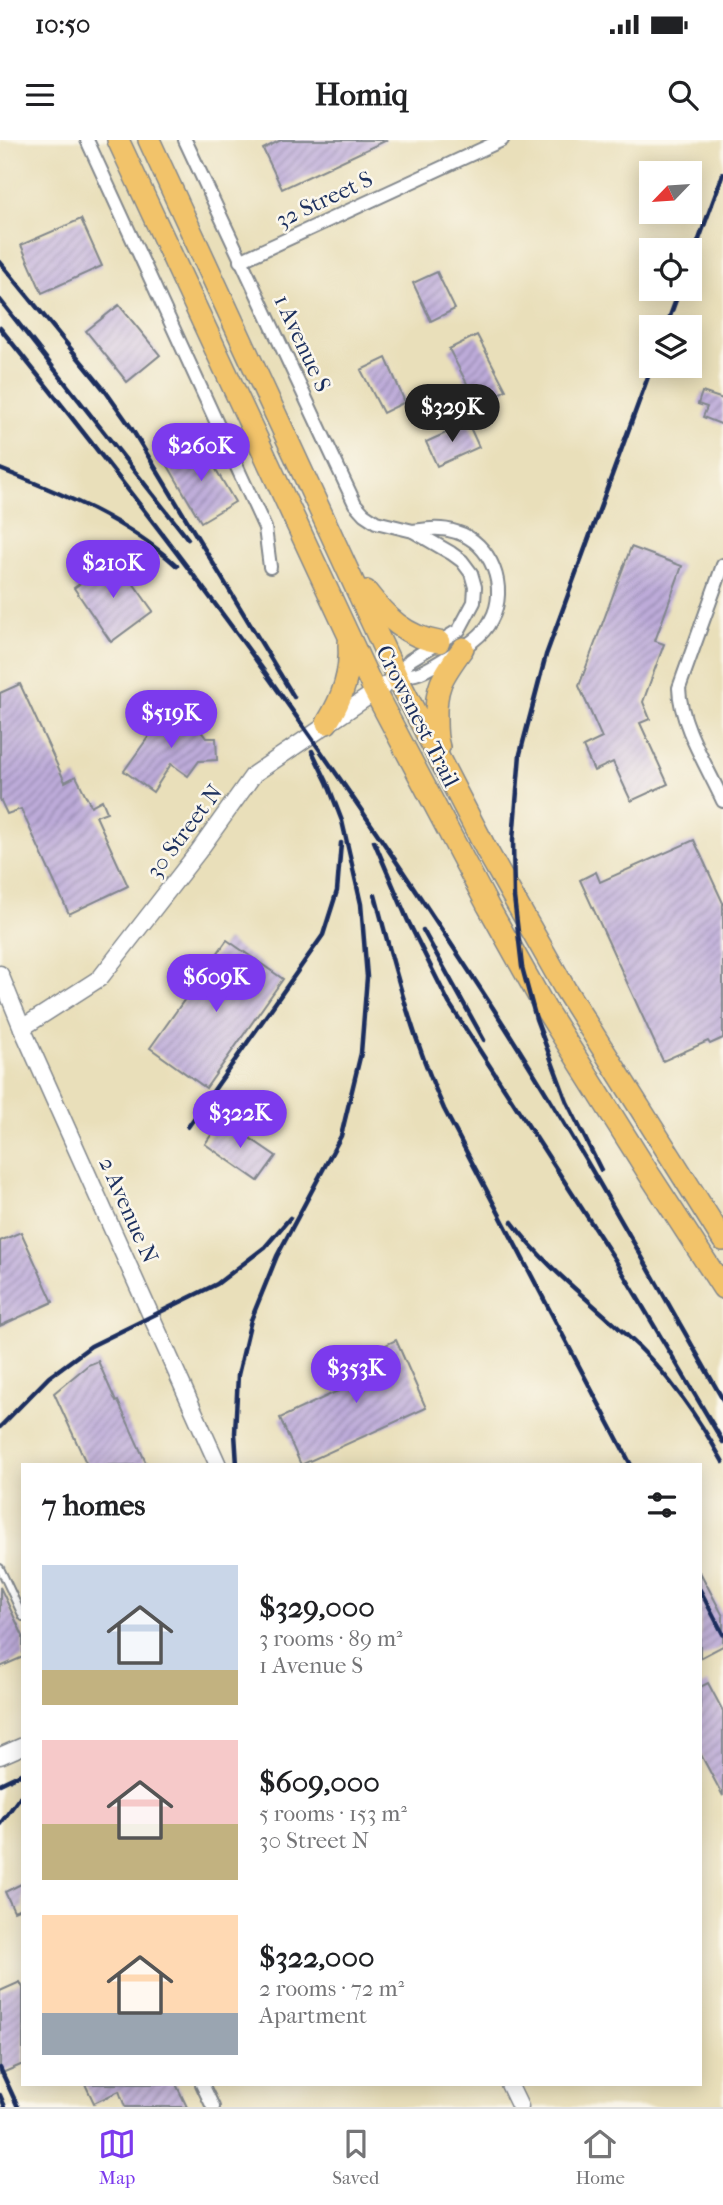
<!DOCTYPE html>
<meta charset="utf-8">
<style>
:root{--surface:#fff;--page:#f2f2f2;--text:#202124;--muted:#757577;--line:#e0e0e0;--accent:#7c3aed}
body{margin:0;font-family:"IM FELL French Canon",serif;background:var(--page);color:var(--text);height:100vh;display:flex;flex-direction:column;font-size:26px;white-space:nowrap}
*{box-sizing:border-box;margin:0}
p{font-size:23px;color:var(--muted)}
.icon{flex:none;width:38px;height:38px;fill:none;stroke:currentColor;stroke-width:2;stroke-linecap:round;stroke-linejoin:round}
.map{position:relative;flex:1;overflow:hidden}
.details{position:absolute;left:21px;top:1323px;width:681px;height:623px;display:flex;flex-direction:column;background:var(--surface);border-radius:0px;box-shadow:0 4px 18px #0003}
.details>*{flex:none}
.needle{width:46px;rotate:245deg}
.tools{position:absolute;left:639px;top:21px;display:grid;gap:14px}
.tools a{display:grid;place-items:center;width:63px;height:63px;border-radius:0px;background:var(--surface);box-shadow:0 4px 18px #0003;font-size:35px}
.price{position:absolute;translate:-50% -60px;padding:0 16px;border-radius:24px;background:var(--accent);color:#fff;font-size:23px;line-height:46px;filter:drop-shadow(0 2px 4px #0008)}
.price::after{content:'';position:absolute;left:50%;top:42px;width:21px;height:16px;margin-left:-10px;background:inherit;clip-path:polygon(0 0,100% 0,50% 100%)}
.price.active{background:#222;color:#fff}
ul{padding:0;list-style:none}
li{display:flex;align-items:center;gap:21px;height:175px;padding:0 21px}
li span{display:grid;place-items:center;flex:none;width:196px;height:140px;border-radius:0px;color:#555}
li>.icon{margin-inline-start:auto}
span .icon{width:84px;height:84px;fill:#fffc;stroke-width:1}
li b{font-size:30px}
h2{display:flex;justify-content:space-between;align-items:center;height:84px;padding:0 21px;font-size:30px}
.status{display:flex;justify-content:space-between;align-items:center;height:49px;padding:0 35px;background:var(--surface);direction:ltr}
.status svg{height:19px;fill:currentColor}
header{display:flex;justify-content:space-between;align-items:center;height:91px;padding:0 21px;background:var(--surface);font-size:32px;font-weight:800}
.menu{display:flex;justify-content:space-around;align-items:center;height:98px;border-top:2px solid var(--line);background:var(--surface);font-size:19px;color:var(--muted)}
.menu a{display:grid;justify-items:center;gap:4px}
.menu .active{color:var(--accent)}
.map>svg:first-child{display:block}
</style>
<div class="status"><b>10:50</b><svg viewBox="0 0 49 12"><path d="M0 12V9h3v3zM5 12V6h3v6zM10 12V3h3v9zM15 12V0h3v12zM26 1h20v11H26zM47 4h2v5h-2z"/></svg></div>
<header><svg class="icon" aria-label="menu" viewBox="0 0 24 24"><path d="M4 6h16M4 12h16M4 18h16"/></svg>Homiq<svg class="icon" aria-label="search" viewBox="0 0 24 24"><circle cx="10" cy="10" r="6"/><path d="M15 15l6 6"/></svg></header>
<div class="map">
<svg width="723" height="1967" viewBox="0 0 723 1967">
<defs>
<pattern id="building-hatch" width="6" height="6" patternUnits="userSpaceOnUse" patternTransform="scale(1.75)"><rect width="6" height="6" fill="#bdabd9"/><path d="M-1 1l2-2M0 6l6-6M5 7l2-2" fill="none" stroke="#998cb3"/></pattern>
</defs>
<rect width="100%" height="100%" fill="#fbf7ec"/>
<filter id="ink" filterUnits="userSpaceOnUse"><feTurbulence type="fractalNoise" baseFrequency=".0143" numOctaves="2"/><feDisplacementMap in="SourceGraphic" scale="14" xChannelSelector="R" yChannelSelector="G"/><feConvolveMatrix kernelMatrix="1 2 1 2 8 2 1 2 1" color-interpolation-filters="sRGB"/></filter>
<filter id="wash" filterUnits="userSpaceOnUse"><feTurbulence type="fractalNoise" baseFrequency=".00686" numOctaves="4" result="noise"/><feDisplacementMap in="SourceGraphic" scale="28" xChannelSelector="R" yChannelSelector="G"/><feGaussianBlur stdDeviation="1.57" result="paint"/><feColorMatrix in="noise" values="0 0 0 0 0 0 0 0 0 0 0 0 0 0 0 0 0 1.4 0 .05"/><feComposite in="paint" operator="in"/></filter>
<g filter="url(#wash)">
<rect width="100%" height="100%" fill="#e9dfba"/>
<g id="blocks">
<!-- building -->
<g fill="url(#building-hatch)">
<polygon points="281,0 387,0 282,49 263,9"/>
<polygon points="81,79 102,126 42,153 21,105"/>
<polygon points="437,132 455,169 431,181 413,143"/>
<polygon points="119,165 160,215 127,242 86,191"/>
<polygon points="477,195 506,250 478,265 449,209"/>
<polygon points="386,218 405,262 383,273 361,230"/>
<polygon points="702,252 723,259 723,285 703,277 707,267 698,264"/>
<polygon points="468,283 479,307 437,326 426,302"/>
<polygon points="201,304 235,362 201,382 167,324"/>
<polygon points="631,407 682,426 655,501 664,504 643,562 650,579 640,583 668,644 631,661 613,622 594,631 583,607 602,598 579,546"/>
<polygon points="115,418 153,471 111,502 74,448"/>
<polygon points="20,544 65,642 76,636 91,666 102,660 107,672 96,676 128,746 69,774 21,669 7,674 0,659 0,553"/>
<polygon points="176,568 184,577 188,574 206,598 216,598 217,620 199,621 188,636 171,624 153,652 124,631 154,589 151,587"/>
<polygon points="694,700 723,763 723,898 710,904 708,901 663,921 580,740 596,732 600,742"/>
<polygon points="227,800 283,839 206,948 150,908"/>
<polygon points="222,979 276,1016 258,1041 205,1004"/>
<polygon points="21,1092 53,1162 0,1186 0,1101"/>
<polygon points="396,1200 426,1268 301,1325 280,1278 353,1244 343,1225"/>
<polygon points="98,1221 116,1262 118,1261 147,1325 87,1325 54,1253 88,1225"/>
<polygon points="700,1432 723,1476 723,1506 700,1518"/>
<polygon points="0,1447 23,1496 23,1517 0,1527"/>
<polygon points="708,1543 723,1571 723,1656 700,1613 700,1547"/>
<polygon points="23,1743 23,1767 14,1771 5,1752"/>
<polygon points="20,1842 23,1848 23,1924 0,1934 0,1851"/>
<polygon points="85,1944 176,1944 187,1967 125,1967 119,1951 94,1963"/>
</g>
</g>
</g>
<g filter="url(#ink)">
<use href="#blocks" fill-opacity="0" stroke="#82878c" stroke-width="2"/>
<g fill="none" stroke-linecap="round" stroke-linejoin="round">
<!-- service casing -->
<g stroke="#82878c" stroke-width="10">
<polyline id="service" points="0,1428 23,1477"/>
</g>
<!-- minor casing -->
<g stroke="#82878c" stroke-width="16">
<g id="minor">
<polyline points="87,0 265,388 270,427"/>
<polyline points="185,0 355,364 364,374 376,382 413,391 451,413 462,421 471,433 475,447 474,462 459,490 410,520 397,537"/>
<polyline points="240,121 502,0"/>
<path d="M 723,425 L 679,548 C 680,584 708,628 723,661"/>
<path d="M 397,537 C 421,535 426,530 446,518 C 463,508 482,498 491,480 C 509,448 491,402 456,392 C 441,387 428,389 413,391"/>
<polyline points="202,1944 213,1967"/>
</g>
</g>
<!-- tertiary casing -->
<g stroke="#82878c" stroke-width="19">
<g id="tertiary">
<polyline points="0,834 22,888 218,1325"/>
<polyline points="22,888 100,838 198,712 254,634 397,537"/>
<polyline points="0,1616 23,1606"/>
<polyline points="509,1944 520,1967"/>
</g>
</g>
<!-- trunk casing -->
<g stroke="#82878c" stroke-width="24">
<g id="trunk">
<polyline points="118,0 374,550 488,766 545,868 649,1034 723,1148"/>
<polyline points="149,0 397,537 486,709 565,849 723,1100"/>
<path d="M 366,451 C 386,477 406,497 439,502"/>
<path d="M 327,583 C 343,557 351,533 349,503"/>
<path d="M 439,607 C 436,598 436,589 436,580 C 435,545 443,536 463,508"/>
</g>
</g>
<!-- service -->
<use href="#service" stroke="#fff" stroke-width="6"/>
<!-- minor -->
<use href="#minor" stroke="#fff" stroke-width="12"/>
<!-- tertiary -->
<use href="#tertiary" stroke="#fff" stroke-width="16"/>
<!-- trunk -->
<use href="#trunk" stroke="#f2c36a" stroke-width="21"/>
<!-- rail -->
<g stroke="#1b2f5e" stroke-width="4.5">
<polyline points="0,122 106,252 130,286 294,557"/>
<polyline points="690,124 723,34"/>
<polyline points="0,160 188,399"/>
<polyline points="666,187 680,149"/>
<path d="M 0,188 C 83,291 165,395 243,502 C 326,616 405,733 482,851 C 568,983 645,1123 723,1260"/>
<path d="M 0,329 C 63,354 127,380 177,426"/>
<polyline points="374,701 408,781 449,863 614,1118 723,1302"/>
<path d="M 375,755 C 394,827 413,900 444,969 L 631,1325"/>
<polyline points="423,790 484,900"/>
<polyline points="188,987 323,795 337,751 341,703"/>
<polyline points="601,1030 567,962 536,879 522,827 514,757 513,700 520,614 546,515 652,226"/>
<path d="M 512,1082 C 548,1131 595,1164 638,1206 C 673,1240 699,1279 723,1322"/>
<polyline points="0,1287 49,1237 91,1206 217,1144 265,1107 290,1078"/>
<polyline points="237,1325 235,1293 238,1235 251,1180 277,1116 341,996 361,913 367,837 361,764 342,681 327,642 312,611"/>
<polyline points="700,1450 723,1494"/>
<polyline points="0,1644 23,1633"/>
<polyline points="0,1684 23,1653"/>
<polyline points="0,1928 18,1967"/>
<polyline points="0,1955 5,1967"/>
</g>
</g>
</g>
<g text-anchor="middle" stroke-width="5" stroke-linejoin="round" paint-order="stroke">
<!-- street labels -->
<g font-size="23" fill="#1b2f5e" stroke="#fbf7ec">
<text transform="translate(324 59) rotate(-25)" y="8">32 Street S</text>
<text transform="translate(303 203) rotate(65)" y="8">1 Avenue S</text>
<text transform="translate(418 576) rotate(63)" y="8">Crowsnest Trail</text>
<text transform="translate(184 691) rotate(-53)" y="8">30 Street N</text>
<text transform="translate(129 1070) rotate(66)" y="8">2 Avenue N</text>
</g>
</g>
</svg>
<div class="tools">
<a><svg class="needle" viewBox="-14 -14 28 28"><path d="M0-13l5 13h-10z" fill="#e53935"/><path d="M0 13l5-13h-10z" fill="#757577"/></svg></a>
<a><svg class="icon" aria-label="locate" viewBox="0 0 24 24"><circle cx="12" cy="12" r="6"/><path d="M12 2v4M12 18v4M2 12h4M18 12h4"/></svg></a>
<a><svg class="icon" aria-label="layers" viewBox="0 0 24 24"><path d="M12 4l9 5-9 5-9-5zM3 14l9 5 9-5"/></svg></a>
</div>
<b class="price active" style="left:452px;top:304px">$329K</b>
<b class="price" style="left:201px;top:343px">$260K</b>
<b class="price" style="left:113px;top:460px">$210K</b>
<b class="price" style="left:171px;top:610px">$519K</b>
<b class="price" style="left:216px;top:874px">$609K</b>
<b class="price" style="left:240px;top:1010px">$322K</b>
<b class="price" style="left:356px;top:1265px">$353K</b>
<section class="details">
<h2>7 homes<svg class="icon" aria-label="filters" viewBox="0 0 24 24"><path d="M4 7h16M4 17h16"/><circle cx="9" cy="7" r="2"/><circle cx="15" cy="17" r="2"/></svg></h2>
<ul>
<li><span style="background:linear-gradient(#c9d6e8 75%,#c2b280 0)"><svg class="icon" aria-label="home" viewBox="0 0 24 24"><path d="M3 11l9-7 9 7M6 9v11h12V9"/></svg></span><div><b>$329,000</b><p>3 rooms · 89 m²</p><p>1 Avenue S</p></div></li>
<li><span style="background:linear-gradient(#f6c9c9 60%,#c2b280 0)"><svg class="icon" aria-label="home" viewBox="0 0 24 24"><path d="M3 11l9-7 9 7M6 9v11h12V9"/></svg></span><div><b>$609,000</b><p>5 rooms · 153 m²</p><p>30 Street N</p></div></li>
<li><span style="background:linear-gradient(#ffd9b3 70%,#9aa5b1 0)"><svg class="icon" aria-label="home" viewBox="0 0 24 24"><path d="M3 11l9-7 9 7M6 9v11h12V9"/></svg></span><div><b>$322,000</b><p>2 rooms · 72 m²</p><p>Apartment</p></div></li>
</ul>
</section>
</div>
<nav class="menu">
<a class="active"><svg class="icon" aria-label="map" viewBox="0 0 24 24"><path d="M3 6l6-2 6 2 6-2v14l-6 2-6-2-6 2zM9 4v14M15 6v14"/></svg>Map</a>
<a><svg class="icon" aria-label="saved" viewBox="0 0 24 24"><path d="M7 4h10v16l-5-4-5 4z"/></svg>Saved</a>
<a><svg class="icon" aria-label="home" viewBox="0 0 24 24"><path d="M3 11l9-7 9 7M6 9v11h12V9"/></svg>Home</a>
</nav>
